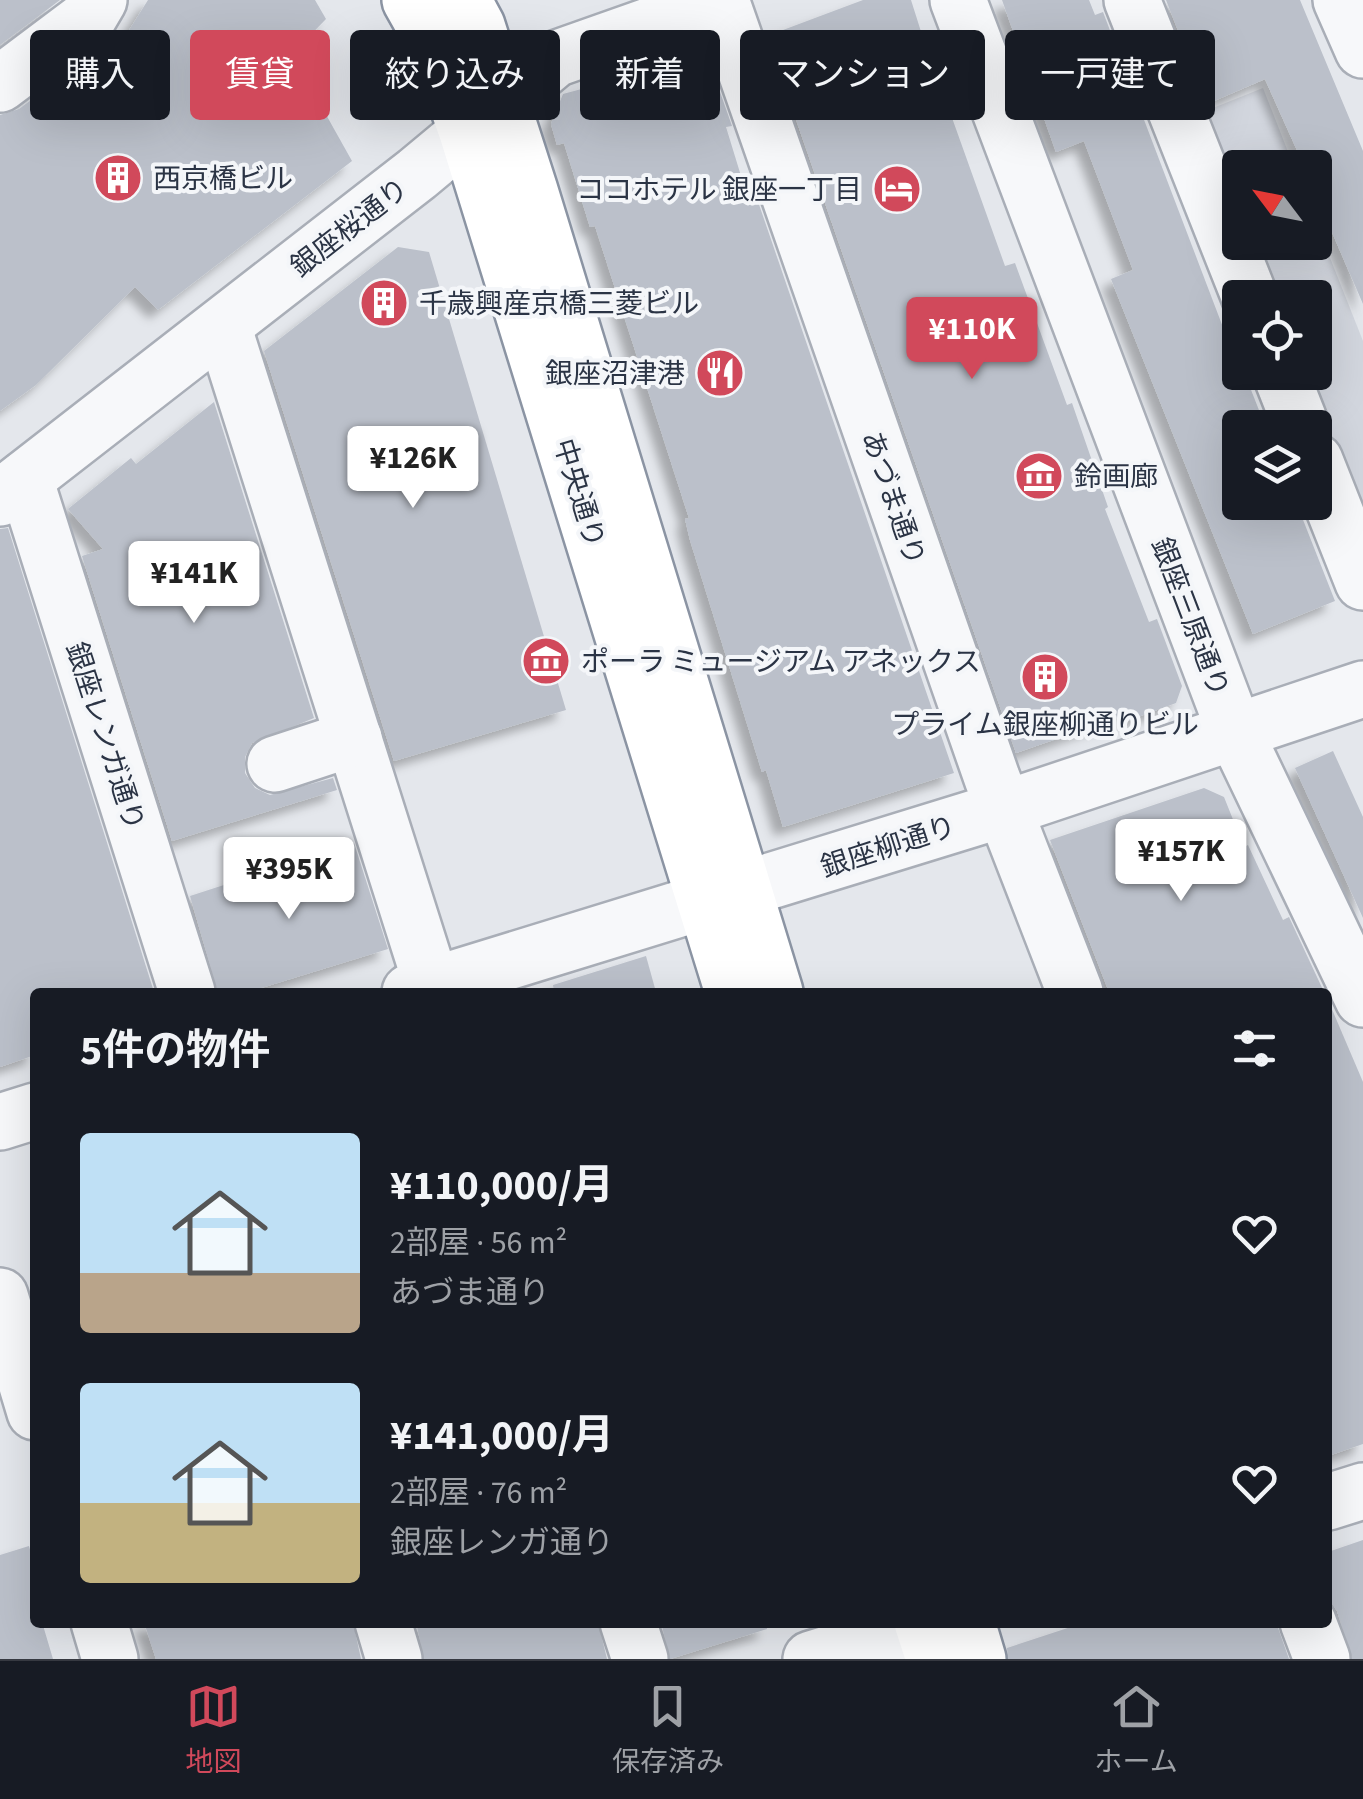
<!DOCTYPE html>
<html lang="ja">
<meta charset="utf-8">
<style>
:root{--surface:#171b24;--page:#242831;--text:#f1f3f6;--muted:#9ea1a6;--line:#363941;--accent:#d1495b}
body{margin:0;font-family:"Source Sans 3","Noto Sans JP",sans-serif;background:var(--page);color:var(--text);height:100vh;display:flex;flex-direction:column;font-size:38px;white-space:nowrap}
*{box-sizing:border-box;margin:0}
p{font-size:32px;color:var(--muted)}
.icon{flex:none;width:55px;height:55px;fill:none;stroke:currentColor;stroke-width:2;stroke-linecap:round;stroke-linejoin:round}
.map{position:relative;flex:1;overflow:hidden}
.sheet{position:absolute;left:30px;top:988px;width:1302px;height:640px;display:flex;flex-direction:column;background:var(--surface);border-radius:10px;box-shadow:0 10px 40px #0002}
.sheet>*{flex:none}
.banner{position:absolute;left:30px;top:30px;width:1305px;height:90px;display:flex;gap:20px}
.needle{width:65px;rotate:302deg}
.controls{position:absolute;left:1222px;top:150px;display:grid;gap:20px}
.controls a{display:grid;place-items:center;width:110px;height:110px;border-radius:10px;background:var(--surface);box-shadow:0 10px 40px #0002;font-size:50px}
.price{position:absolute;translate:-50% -85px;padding:0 22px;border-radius:10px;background:#fff;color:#222;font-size:32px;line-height:65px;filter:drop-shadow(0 2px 5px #0008)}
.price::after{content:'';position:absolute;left:50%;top:60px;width:30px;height:22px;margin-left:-15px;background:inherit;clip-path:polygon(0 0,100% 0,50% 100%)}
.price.active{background:var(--accent);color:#fff}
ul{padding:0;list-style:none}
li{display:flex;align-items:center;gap:30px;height:250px;padding:0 50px}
li span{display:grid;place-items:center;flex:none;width:280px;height:200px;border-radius:10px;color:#555}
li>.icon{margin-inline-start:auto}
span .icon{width:120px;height:120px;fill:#fffc;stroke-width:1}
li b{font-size:42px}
h2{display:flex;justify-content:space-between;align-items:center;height:120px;padding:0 50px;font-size:42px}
.tag{padding:0 35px;border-radius:10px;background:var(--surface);box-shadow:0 10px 40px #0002;font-size:35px;line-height:90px}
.tag.active{background:var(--accent);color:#fff}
.menu{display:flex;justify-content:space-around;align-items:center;height:140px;border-top:2px solid var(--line);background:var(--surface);font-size:28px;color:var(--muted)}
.menu a{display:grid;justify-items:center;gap:5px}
.menu .active{color:var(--accent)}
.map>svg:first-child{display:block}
</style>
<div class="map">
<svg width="1363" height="1659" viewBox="0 0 1363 1659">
<defs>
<filter id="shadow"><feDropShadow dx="-9" dy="9" stdDeviation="5" flood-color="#0004"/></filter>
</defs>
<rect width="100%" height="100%" fill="#e4e7ec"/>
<!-- built -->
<g fill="#d2d6de">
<polygon points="1263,88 1294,167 1240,168 1240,205 1203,112"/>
<polygon points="1315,220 1363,341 1363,515 1306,373 1315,372 1315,298 1277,297 1255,243 1315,242"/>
</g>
<!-- building -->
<g fill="#bbc0ca" filter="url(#shadow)">
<polygon points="0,0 60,0 0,45"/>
<polygon points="148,0 315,0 326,19 292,54 352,161 158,310 135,287 36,385 0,411 0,115 19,109 58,80 79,110"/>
<polygon points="863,0 911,0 936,79 942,76 956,113 951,115 1005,266 1015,263 1067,405 1072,403 1108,507 1105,509 1149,622 1157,619 1182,686 1176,703 1127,721 1125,715 1016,753 767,36"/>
<polygon points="1002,0 1089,0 1095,15 1103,12 1240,372 1244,372 1266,428 1240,428 1240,502 1296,502 1335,601 1253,634 1111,279 1133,270 1084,141 1056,152"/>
<polygon points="1166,0 1300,0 1363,151 1363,304 1319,202 1315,168 1305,168 1265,79 1207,104"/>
<polygon points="707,55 732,126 726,127 745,189 753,187 954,773 783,827 766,770 762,772 690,540 685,519 689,518 595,226 590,227 564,143 557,145 551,124 563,94"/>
<polygon points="398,247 429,252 566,710 394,761 264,351"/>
<polygon points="214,402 314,718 252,743 245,757 245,773 255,788 270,795 333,778 337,790 172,841 82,556 103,549 68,509 131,458 136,464"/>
<polygon points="8,528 154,992 35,992 35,1055 0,1067 0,529"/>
<polygon points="1333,751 1363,817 1363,918 1295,768"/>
<polygon points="1204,788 1224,797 1244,847 1248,845 1283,920 1289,917 1324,992 1109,992 1050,840"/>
<polygon points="354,843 388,949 248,992 218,992 190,896"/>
<polygon points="646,956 656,992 554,992 553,985"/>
<polygon points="1328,1000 1363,1082 1363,1444 1328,1456"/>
<polygon points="1363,1540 1363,1659 1352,1659 1337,1611 1328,1598 1328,1552"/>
<polygon points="29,1546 35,1567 35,1622 42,1622 53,1659 0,1659 0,1555"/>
<polygon points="144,1622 353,1622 361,1659 156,1659"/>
<polygon points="416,1622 598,1622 607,1659 424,1659"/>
<polygon points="661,1622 766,1622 767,1629 670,1659"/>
<polygon points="1086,1622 1276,1622 1289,1659 1008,1659 1007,1648"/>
</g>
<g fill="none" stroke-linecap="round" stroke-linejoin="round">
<!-- minor casing -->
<g stroke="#a9aeb7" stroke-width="60">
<g id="minor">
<polyline points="721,0 992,778 1075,992"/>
<polyline points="958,0 1235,732 1363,999"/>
<polyline points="1132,0 1250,298"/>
<polyline points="1341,0 1363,50"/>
<polyline points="0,84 89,17 99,0"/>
<polyline points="223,326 434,992"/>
<polyline points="1280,372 1302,428"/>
<polyline points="1315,461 1363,582"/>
<polyline points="25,479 187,992"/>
<polyline points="0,498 417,174 555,59 722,0"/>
<polyline points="275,764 354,738"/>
<polyline points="410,992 1004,809 1363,689"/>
<polyline points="0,1122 35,1111"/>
<polyline points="0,1296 35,1412"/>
<polyline points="1328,1502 1363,1491"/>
<polyline points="99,1622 110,1659"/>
<polyline points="383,1622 394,1659"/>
<polyline points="628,1622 640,1659"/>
<polyline points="1308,1622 1322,1659"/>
<polyline points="811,1659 932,1622"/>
</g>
</g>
<!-- highway casing -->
<g stroke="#8b94a3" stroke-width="60">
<g id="highway">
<polyline points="410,0 438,50 467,132 733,992"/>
<polyline points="463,0 477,26 530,191 775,992"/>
<polyline points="922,1622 934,1659"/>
<polyline points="967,1622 978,1659"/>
</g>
</g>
<!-- minor -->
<use href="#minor" stroke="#f7f8fa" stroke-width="55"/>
<!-- highway -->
<use href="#highway" stroke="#fff" stroke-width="55"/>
</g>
<!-- icons -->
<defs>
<g id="building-disc" transform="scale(2.5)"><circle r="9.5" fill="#d1495b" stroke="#f4f6f9"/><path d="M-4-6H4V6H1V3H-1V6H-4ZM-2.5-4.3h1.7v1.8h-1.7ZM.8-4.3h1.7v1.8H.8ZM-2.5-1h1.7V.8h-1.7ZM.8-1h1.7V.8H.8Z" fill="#fff"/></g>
<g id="hotel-disc" transform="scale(2.5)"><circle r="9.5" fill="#d1495b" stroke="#f4f6f9"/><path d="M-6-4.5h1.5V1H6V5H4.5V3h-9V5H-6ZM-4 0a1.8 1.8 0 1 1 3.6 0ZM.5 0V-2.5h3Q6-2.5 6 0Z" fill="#fff"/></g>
<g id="restaurant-disc" transform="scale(2.5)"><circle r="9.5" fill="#d1495b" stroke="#f4f6f9"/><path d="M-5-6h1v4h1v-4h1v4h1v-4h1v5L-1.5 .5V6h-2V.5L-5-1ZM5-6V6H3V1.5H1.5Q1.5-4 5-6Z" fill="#fff"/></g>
<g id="museum-disc" transform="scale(2.5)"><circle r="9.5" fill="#d1495b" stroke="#f4f6f9"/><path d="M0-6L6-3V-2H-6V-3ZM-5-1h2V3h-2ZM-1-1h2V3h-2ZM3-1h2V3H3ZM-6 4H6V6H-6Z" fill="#fff"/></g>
</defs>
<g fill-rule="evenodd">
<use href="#building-disc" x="118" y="178"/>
<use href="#hotel-disc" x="897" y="189"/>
<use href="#building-disc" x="384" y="303"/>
<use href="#restaurant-disc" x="720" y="373"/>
<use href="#museum-disc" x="1039" y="476"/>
<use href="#museum-disc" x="546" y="661"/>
<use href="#building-disc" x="1045" y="677"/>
</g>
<g text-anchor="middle" stroke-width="8" stroke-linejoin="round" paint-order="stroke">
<!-- poi labels -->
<g font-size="28" fill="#2b3445" stroke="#f4f6f9" text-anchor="start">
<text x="153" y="188">西京橋ビル</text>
<text x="862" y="199" text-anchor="end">ココホテル 銀座一丁目</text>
<text x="419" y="313">千歳興産京橋三菱ビル</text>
<text x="685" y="383" text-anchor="end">銀座沼津港</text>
<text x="1074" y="486">鈴画廊</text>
<text x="581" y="671">ポーラ ミュージアム アネックス</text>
<text x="1045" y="734" text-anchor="middle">プライム銀座柳通りビル</text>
</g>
<!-- street labels -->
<g font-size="28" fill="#2b3445" stroke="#f4f6f9">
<text transform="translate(349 227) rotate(-38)" y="10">銀座桜通り</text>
<text transform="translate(580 493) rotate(73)" y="10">中央通り</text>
<text transform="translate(894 498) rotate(71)" y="10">あづま通り</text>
<text transform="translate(1191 617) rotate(69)" y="10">銀座三原通り</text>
<text transform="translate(106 736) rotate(72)" y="10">銀座レンガ通り</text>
<text transform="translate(888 846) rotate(-18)" y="10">銀座柳通り</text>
</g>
</g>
</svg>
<div class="controls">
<a><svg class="needle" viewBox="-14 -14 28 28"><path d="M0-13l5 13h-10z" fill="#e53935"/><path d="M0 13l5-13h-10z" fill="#9ea1a6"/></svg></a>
<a><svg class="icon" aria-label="locate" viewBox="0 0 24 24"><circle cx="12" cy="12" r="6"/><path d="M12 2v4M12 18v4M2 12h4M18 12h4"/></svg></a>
<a><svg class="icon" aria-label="layers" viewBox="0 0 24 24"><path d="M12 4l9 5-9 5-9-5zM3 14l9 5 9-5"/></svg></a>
</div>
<b class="price active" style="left:972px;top:382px">¥110K</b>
<b class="price" style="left:413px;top:511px">¥126K</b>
<b class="price" style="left:194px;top:626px">¥141K</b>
<b class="price" style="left:1181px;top:904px">¥157K</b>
<b class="price" style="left:289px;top:922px">¥395K</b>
<div class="banner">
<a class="tag">購入</a>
<a class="tag active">賃貸</a>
<a class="tag">絞り込み</a>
<a class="tag">新着</a>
<a class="tag">マンション</a>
<a class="tag">一戸建て</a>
</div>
<section class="sheet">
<h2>5件の物件<svg class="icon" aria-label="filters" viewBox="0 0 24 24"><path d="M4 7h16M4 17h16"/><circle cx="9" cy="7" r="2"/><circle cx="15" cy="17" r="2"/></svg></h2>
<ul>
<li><span style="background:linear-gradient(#bfe0f5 70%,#b9a48a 0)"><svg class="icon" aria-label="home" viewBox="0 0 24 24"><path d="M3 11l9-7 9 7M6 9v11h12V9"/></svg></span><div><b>¥110,000/月</b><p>2部屋 · 56 m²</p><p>あづま通り</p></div><svg class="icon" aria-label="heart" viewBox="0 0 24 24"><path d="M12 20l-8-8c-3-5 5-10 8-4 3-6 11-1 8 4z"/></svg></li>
<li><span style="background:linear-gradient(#bfe0f5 60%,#c2b280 0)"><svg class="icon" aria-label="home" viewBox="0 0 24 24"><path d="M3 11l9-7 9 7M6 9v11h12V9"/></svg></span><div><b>¥141,000/月</b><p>2部屋 · 76 m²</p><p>銀座レンガ通り</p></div><svg class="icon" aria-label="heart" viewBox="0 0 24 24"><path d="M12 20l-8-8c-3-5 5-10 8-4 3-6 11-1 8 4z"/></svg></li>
</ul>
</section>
</div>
<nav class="menu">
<a class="active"><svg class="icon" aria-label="map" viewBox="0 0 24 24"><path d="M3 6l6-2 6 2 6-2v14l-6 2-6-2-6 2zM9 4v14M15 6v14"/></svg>地図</a>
<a><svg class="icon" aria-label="saved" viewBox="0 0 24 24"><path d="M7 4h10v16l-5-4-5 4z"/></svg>保存済み</a>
<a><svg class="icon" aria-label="home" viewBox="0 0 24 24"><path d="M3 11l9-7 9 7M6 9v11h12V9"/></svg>ホーム</a>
</nav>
